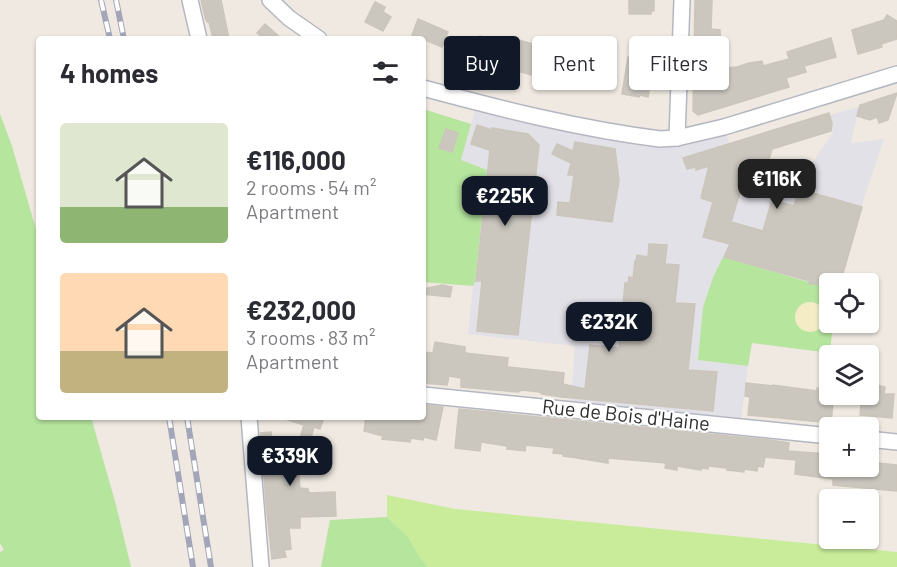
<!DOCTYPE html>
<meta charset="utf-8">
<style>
:root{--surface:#fff;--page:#f2f2f3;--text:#2b2b33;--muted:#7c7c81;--accent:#111827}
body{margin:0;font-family:Barlow,sans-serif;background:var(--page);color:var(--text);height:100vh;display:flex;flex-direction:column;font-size:22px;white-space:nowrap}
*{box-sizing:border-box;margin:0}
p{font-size:20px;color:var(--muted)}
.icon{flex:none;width:33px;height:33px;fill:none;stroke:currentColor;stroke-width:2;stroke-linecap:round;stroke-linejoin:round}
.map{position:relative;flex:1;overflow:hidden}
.panel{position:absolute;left:36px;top:36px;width:390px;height:384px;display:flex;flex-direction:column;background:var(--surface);border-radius:6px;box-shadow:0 2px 4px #0004}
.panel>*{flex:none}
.hud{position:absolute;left:444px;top:36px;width:363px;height:54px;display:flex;gap:12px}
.tools{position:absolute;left:819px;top:273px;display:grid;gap:12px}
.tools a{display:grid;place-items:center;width:60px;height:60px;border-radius:6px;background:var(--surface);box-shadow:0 2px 4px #0004;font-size:30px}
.price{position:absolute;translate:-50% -51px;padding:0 14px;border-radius:12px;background:var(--accent);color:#fff;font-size:20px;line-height:39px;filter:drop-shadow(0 2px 3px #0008)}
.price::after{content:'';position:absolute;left:50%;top:36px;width:18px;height:14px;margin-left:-9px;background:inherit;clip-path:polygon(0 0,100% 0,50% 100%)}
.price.selected{background:#222;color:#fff}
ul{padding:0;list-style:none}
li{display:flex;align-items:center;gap:18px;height:150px;padding:0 24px}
li span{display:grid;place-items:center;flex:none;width:168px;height:120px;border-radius:6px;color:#555}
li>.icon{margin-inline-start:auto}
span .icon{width:72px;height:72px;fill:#fffc;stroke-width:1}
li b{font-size:26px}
h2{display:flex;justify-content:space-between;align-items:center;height:72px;padding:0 24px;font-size:26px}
.pill{padding:0 21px;border-radius:6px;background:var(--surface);box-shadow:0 2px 4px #0004;font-size:21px;line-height:54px}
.pill.selected{background:var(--accent);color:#fff}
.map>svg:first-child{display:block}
</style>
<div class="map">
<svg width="897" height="567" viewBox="0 0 897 567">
<rect width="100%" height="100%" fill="#efe9e1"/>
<!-- industrial -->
<polygon fill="#e3e1e8" points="477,103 639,136 724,127 730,145 768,157 772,177 811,165 833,132 830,115 859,107 851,143 884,139 860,210 849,254 842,273 830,284 829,288 723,257 714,275 698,359 748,366 740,427 570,409 575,346 468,334 473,286 475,282 461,160"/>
<!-- green -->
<g fill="#b6e59e">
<polygon points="423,109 471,124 461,160 487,170 475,282 473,286 423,282"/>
<polygon points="0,114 12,146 39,240 39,417 91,417 116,505 131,567 0,567 0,552 4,550 0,543"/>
<polygon points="723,257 829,288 830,322 833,323 830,353 752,343 748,366 698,360 703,307 714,275"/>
<polygon points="387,517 409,538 419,556 428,567 321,567 330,520"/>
</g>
<!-- sand -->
<circle fill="#f3ecc5" cx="810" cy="317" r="15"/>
<!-- pitch -->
<polygon fill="#c9ec9a" points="387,495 455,509 897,552 897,567 428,567 419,556 409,538 387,517"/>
<!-- building -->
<g fill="#cbc7bf" stroke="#cbc5ba" stroke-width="1.5">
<polygon points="201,0 221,0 229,39 213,39 209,22 207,22 205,17"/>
<polygon points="629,0 654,0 654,11 651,11 651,14 629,14"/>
<polygon points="695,0 712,0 711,29 720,30 721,58 724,68 737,67 749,63 762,61 763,66 789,59 787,52 831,38 836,57 804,66 806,72 786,78 789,87 698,115 693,111"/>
<polygon points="375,2 385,7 383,12 391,17 383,31 365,22"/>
<polygon points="887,15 897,21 897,39 881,44 882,47 858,54 852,30 884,20"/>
<polygon points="418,19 448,32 442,47 423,39 412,39 413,36 412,35"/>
<polygon points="265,24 282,39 264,39 257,33"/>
<polygon points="480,36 516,47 518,40 544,47 536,76 499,66 498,67 474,61"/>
<polygon points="628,57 646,60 644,72 652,73 648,97 640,95 639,97 622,94"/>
<polygon points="578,66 603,70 600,87 575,83"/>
<polygon points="897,93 888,120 879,123 877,117 870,120 857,116 860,105"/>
<polygon points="829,113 832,123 831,131 772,149 759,195 741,189 731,222 763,231 772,200 794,206 799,189 862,207 840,284 809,284 810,281 724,257 730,244 703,237 713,202 701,198 709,166 696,170 696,167 687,169 683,158"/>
<polygon points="477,125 492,130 492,128 528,134 539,145 518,335 477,331 482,281 476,281 490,150 471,144"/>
<polygon points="446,129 458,133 452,152 439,148"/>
<polygon points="575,142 615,149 619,181 612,222 557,215 558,202 570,203 574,175 568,175 571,163 552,154 557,144 573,151"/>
<polygon points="649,244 667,245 665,264 679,265 675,303 695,304 688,370 717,372 713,411 562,397 542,394 540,392 522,390 518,392 461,387 461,378 449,376 447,385 423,383 423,352 433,353 435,342 465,347 465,353 508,358 507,367 564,373 563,384 585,389 590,345 619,348 625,283 628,283 629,277 633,278 635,261 636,261 637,255 648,257"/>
<polygon points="442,285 452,287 450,297 423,294 423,289"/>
<polygon points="746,383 773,386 773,385 817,391 817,388 830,390 830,394 834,394 831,423 748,415 750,397 745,396"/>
<polygon points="869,383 885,387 884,394 894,394 892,418 860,415 862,394 868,394"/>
<polygon points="423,405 443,407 436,440 424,437 423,440 411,438 410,442 382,439 383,436 364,431 366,417 423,417"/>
<polygon points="459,409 770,440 789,443 788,451 827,454 826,466 868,466 868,462 897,465 897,491 833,485 833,479 795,474 796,460 765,457 763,467 758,466 757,471 744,469 744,472 727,470 727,468 708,466 708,469 701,468 701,470 677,466 677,470 665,468 666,463 608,458 608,463 571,457 563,456 563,454 553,453 554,448 526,445 525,451 507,449 507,446 481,442 480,451 455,448"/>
<polygon points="288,417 324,417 320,429 314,427 308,448 296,449 300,488 308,489 309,493 335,492 336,516 300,517 300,528 289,528 291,549 284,550 286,557 272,559 266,504 261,433 271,432 272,439 300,438 304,425 288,420"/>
</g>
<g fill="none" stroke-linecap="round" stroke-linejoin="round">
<!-- street casing -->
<g stroke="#b4b7c1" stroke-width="18">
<g id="street">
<polyline points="190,0 199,39"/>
<polyline points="270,0 289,18 319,39"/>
<path d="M 423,88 C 501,109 580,129 660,139 L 677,138 L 724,127 L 897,74"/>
<polyline points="677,138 682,0"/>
<polyline points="423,395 830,436"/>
<polyline points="249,417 261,567"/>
<polyline points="868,439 897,442"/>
</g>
</g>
<!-- street -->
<use href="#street" stroke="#fff" stroke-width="15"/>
<!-- rail casing -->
<g stroke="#a3a6b8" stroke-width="6">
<g id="rail">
<polyline points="101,0 110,39"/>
<polyline points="116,0 124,39"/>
<polyline points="169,417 193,567"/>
<polyline points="187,417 211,567"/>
</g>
</g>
<!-- rail -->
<use href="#rail" stroke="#fff" stroke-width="4" stroke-dasharray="11" stroke-linecap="butt"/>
</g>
<g text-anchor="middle" stroke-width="4.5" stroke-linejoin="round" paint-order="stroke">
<!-- street labels -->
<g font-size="20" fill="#2e2e2e" stroke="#fff">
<text transform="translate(626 415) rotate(6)" y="7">Rue de Bois d'Haine</text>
</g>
</g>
</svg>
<div class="tools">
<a><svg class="icon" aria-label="locate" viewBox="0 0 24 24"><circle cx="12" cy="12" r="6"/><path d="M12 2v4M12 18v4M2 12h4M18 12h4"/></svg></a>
<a><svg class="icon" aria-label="layers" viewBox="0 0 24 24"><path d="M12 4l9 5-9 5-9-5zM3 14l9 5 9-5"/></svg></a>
<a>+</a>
<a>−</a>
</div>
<b class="price selected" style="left:777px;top:210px">€116K</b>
<b class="price" style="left:505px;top:227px">€225K</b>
<b class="price" style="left:609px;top:353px">€232K</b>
<b class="price" style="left:290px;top:487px">€339K</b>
<div class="hud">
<a class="pill selected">Buy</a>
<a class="pill">Rent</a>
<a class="pill">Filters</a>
</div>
<section class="panel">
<h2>4 homes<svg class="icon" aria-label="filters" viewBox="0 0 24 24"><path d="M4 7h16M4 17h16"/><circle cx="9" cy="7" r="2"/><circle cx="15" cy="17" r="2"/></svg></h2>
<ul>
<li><span style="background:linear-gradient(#dfe7d0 70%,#8fb573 0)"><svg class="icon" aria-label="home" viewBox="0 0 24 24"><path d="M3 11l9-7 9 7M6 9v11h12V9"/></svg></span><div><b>€116,000</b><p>2 rooms · 54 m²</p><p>Apartment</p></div></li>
<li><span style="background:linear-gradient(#ffd9b3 65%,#c2b280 0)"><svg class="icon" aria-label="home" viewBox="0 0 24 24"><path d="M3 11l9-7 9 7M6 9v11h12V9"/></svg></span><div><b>€232,000</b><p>3 rooms · 83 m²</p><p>Apartment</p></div></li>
</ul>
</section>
</div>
